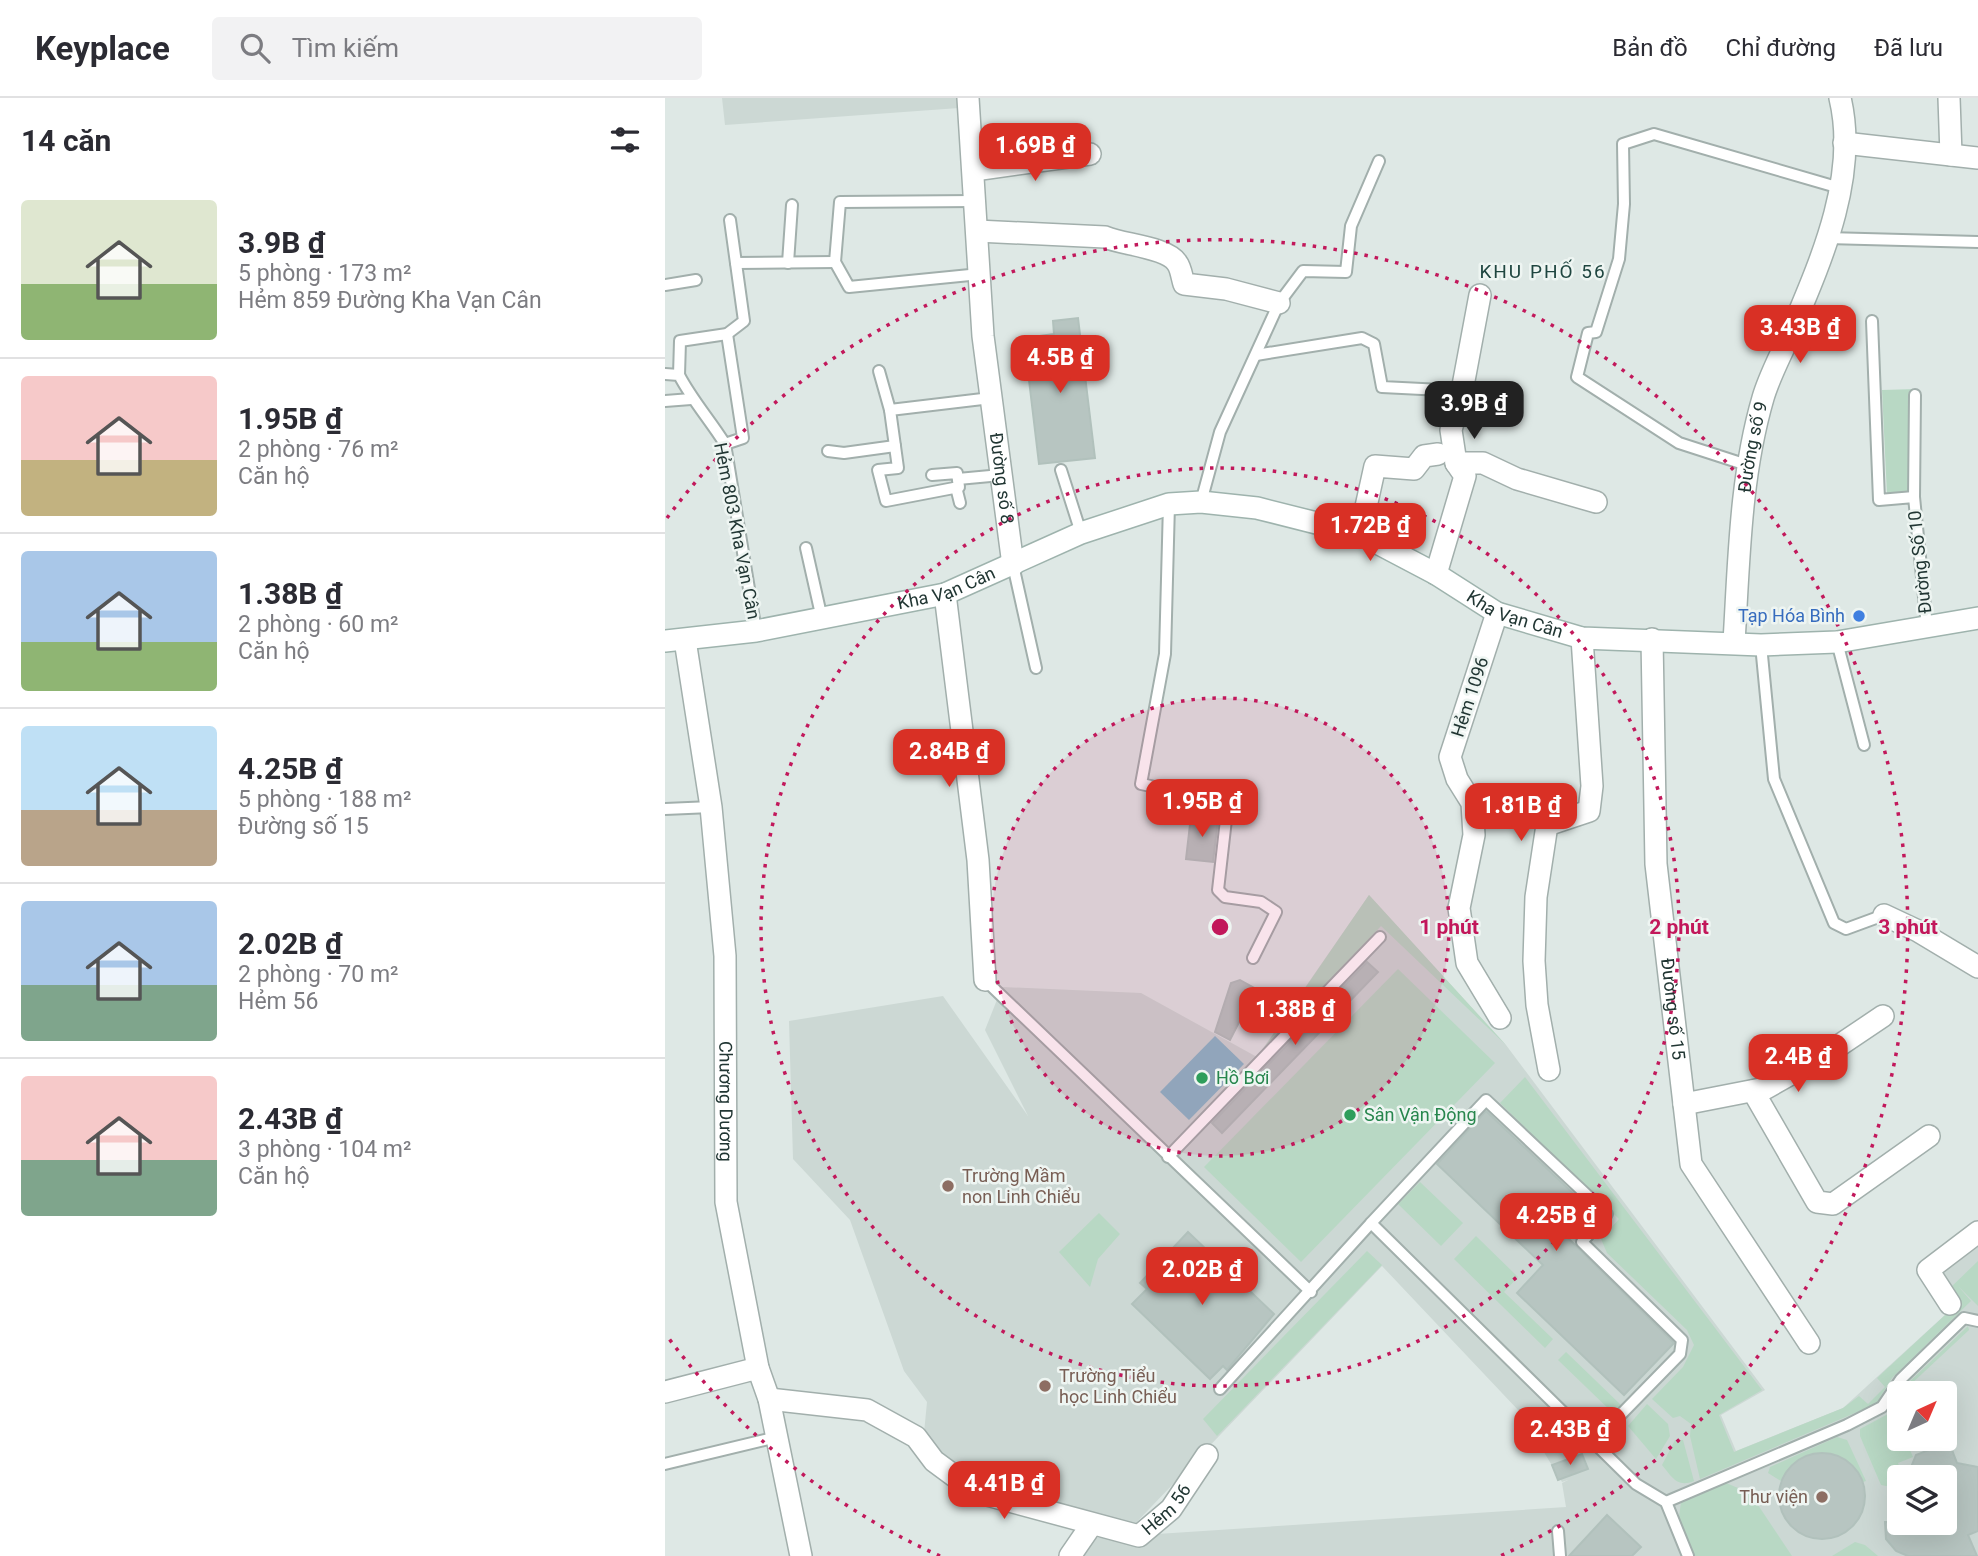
<!DOCTYPE html>
<html lang="vi">
<meta charset="utf-8">
<style>
:root{--surface:#fff;--page:#f2f2f3;--text:#2b2b33;--muted:#7c7c81;--line:#e1e1e2;--accent:#d93025}
body{margin:0;font-family:Roboto,sans-serif;background:var(--page);color:var(--text);height:100vh;display:flex;flex-direction:column;font-size:26px;white-space:nowrap}
*{box-sizing:border-box;margin:0}
p{font-size:23px;color:var(--muted)}
.icon{flex:none;width:38px;height:38px;fill:none;stroke:currentColor;stroke-width:2;stroke-linecap:round;stroke-linejoin:round}
.map{position:relative;flex:1;overflow:hidden}
.panel{display:flex;flex-direction:column;background:var(--surface);width:665px}
.panel>*{flex:none}
.needle{width:46px;rotate:44deg}
.tools{position:absolute;left:1222px;top:1283px;display:grid;gap:14px}
.tools a{display:grid;place-items:center;width:70px;height:70px;border-radius:7px;background:var(--surface);box-shadow:0 7px 28px #0002;font-size:35px}
.price{position:absolute;translate:-50% -60px;padding:0 16px;border-radius:14px;background:var(--accent);color:#fff;font-size:23px;line-height:46px;filter:drop-shadow(0 2px 4px #0008)}
.price::after{content:'';position:absolute;left:50%;top:42px;width:21px;height:16px;margin-left:-10px;background:inherit;clip-path:polygon(0 0,100% 0,50% 100%)}
.price.on{background:#222;color:#fff}
ul{padding:0;list-style:none}
li{display:flex;align-items:center;gap:21px;height:175px;padding:0 21px}
li+li{border-top:2px solid var(--line)}
li span{display:grid;place-items:center;flex:none;width:196px;height:140px;border-radius:7px;color:#555}
li>.icon{margin-inline-start:auto}
span .icon{width:84px;height:84px;fill:#fffc;stroke-width:1}
li b{font-size:30px}
h2{display:flex;justify-content:space-between;align-items:center;height:84px;padding:0 21px;font-size:30px}
header{display:flex;align-items:center;gap:42px;box-sizing:border-box;height:98px;padding:0 35px;background:var(--surface);border-bottom:2px solid var(--line)}
header strong{font-size:33px}
nav{display:flex;gap:38px;margin-inline-start:auto;font-size:24px}
.search{width:490px;height:63px;background:var(--page);display:flex;align-items:center;gap:18px;box-sizing:border-box;padding:0 24px;border-radius:7px;color:var(--muted);font-size:26px}
main{display:flex;flex:1;min-height:0}
.map>svg:first-child{display:block}
</style>
<header>
<strong>Keyplace</strong>
<div class="search"><svg class="icon" aria-label="search" viewBox="0 0 24 24"><circle cx="10" cy="10" r="6"/><path d="M15 15l6 6"/></svg>Tìm kiếm</div>
<nav><a>Bản đồ</a><a>Chỉ đường</a><a>Đã lưu</a></nav>
</header>
<main>
<section class="panel">
<h2>14 căn<svg class="icon" aria-label="filters" viewBox="0 0 24 24"><path d="M4 7h16M4 17h16"/><circle cx="9" cy="7" r="2"/><circle cx="15" cy="17" r="2"/></svg></h2>
<ul>
<li><span style="background:linear-gradient(#dfe7d0 60%,#8fb573 0)"><svg class="icon" aria-label="home" viewBox="0 0 24 24"><path d="M3 11l9-7 9 7M6 9v11h12V9"/></svg></span><div><b>3.9B ₫</b><p>5 phòng · 173 m²</p><p>Hẻm 859 Đường Kha Vạn Cân</p></div></li>
<li><span style="background:linear-gradient(#f6c9c9 60%,#c2b280 0)"><svg class="icon" aria-label="home" viewBox="0 0 24 24"><path d="M3 11l9-7 9 7M6 9v11h12V9"/></svg></span><div><b>1.95B ₫</b><p>2 phòng · 76 m²</p><p>Căn hộ</p></div></li>
<li><span style="background:linear-gradient(#a9c7e8 65%,#8fb573 0)"><svg class="icon" aria-label="home" viewBox="0 0 24 24"><path d="M3 11l9-7 9 7M6 9v11h12V9"/></svg></span><div><b>1.38B ₫</b><p>2 phòng · 60 m²</p><p>Căn hộ</p></div></li>
<li><span style="background:linear-gradient(#bfe0f5 60%,#b9a48a 0)"><svg class="icon" aria-label="home" viewBox="0 0 24 24"><path d="M3 11l9-7 9 7M6 9v11h12V9"/></svg></span><div><b>4.25B ₫</b><p>5 phòng · 188 m²</p><p>Đường số 15</p></div></li>
<li><span style="background:linear-gradient(#a9c7e8 60%,#7fa58c 0)"><svg class="icon" aria-label="home" viewBox="0 0 24 24"><path d="M3 11l9-7 9 7M6 9v11h12V9"/></svg></span><div><b>2.02B ₫</b><p>2 phòng · 70 m²</p><p>Hẻm 56</p></div></li>
<li><span style="background:linear-gradient(#f6c9c9 60%,#7fa58c 0)"><svg class="icon" aria-label="home" viewBox="0 0 24 24"><path d="M3 11l9-7 9 7M6 9v11h12V9"/></svg></span><div><b>2.43B ₫</b><p>3 phòng · 104 m²</p><p>Căn hộ</p></div></li>
</ul>
</section>
<div class="map">
<svg width="1313" height="1458" viewBox="0 0 1313 1458">
<rect width="100%" height="100%" fill="#dee8e5"/>
<!-- built -->
<g fill="#ccd8d4" fill-rule="evenodd">
<polygon points="57,0 293,0 294,10 60,27"/>
<path d="M 704,797 L 841,947 L 1100,1292 L 1056,1317 L 1071,1353 L 1178,1310 L 1292,1206 L 1266,1174 L 1313,1139 L 1313,1458 L 419,1458 L 431,1440 L 901,1409 L 897,1385 L 903,1382 L 897,1384 L 854,1313 L 717,1168 L 465,1431 L 312,1387 L 270,1357 L 259,1335 L 262,1304 L 239,1273 L 185,1122 L 128,1061 L 124,923 L 278,898 L 363,1018 L 320,932 L 337,889 L 476,895 L 592,959 ZM 1234,1295 L 1279,1295 L 1279,1340 L 1234,1340 ZM 1234,1379 L 1279,1379 L 1279,1424 L 1234,1424 Z"/>
</g>
<!-- green -->
<g fill="#b8d8c4">
<polygon points="1252,291 1256,396 1222,397 1217,292"/>
<polygon points="704,797 841,947 716,828 592,960"/>
<polygon points="733,871 830,965 636,1164 539,1069"/>
<polygon points="860,979 1097,1292 1054,1317 1069,1354 1178,1310 1194,1298 1203,1306 1220,1289 1212,1280 1292,1206 1283,1192 1313,1163 1313,1208 1293,1188 1306,1203 1227,1280 1211,1306 1035,1381 1025,1338 1026,1326 1015,1318 1008,1320 987,1301 1018,1269 1029,1247 1022,1232 942,1155 936,1141 954,1121 835,1005"/>
<polygon points="755,1084 798,1125 776,1148 733,1106"/>
<polygon points="434,1115 455,1136 433,1161 425,1189 394,1154"/>
<polygon points="811,1138 853,1179 839,1194 888,1241 880,1250 789,1161"/>
<polygon points="702,1153 717,1167 552,1338 538,1321"/>
<polygon points="1303,1228 1304,1232 1244,1288 1243,1285"/>
<polygon points="901,1254 957,1308 949,1316 893,1262"/>
<polygon points="982,1306 1003,1326 1005,1338 991,1361 963,1328"/>
<polygon points="1223,1316 1231,1318 1234,1340 1240,1341 1248,1359 1233,1365 1238,1379 1234,1379 1234,1386 1227,1389 1216,1387 1195,1338 1195,1331"/>
<path d="M 1172,1339 L 1182,1342 L 1201,1383 L 1198,1384 C 1181,1347 1135,1346 1116,1383 L 1103,1375 L 1105,1369 Z"/>
<path d="M 1010,1342 L 1018,1342 L 1029,1383 C 1012,1390 1007,1379 997,1367 Z"/>
<polygon points="1061,1385 1085,1395 1127,1458 1030,1458 1014,1419 1016,1404"/>
<polygon points="1190,1444 1200,1447 1213,1458 1167,1458"/>
</g>
<!-- water -->
<polygon fill="#8ab9c9" points="550,938 579,966 524,1022 495,994"/>
<!-- building -->
<g fill="#b7c5c1" stroke="#b1c1bc" stroke-width="2">
<polygon points="413,220 430,360 374,366 359,240 389,236 388,223"/>
<polygon points="526,718 553,722 548,764 521,761"/>
<polygon points="702,864 713,874 557,1035 547,1025"/>
<polygon points="575,882 591,891 565,942 550,934 566,885"/>
<polygon points="821,1013 928,1114 903,1140 1009,1245 959,1297 852,1195 878,1167 772,1066"/>
<polygon points="523,1134 609,1216 562,1272 558,1268 545,1281 467,1206 482,1191 475,1185"/>
<polygon points="1284,1344 1292,1365 1313,1369 1313,1433 1303,1437 1312,1458 1243,1458 1231,1453 1221,1441 1220,1424 1279,1424 1279,1379 1242,1379 1251,1357"/>
<circle cx="1157" cy="1398" r="43"/>
<polygon points="917,1356 923,1371 893,1382 887,1367"/>
<polygon points="942,1417 976,1449 967,1458 904,1458"/>
</g>
<g fill="none" stroke-linecap="round" stroke-linejoin="round">
<!-- service casing -->
<g stroke="#a2afac" stroke-width="14">
<g id="service">
<polyline points="311,103 175,104 170,164 184,189 315,176"/>
<polyline points="1162,140 1313,144"/>
<polyline points="71,165 170,164"/>
<polyline points="123,165 127,107"/>
<polyline points="0,187 31,182"/>
<polyline points="1207,223 1214,402 1249,399 1262,529"/>
<polyline points="591,257 697,240 709,246 717,289 797,293"/>
<polyline points="214,273 225,312"/>
<path d="M 0,276 L 14,277 C 27,302 45,322 60,346 L 91,533"/>
<polyline points="14,277 15,243 62,236 79,223 65,122"/>
<polyline points="0,303 26,301"/>
<polyline points="60,346 78,340 62,236"/>
<polyline points="163,353 179,355 230,348"/>
<polyline points="1085,368 1014,345 912,279 923,235 931,234 954,161 959,106 958,46 989,36 1175,90"/>
<polyline points="396,372 416,435"/>
<polyline points="267,377 292,375 294,389 221,403 213,372 233,370 225,312 326,300"/>
<polyline points="293,381 336,377"/>
<polyline points="291,389 295,405"/>
<polyline points="1249,399 1250,297"/>
<polyline points="536,404 555,334 614,205 638,173 681,174 686,128 714,63"/>
<polyline points="504,406 500,556 476,686 563,704 553,792 560,799 596,804 611,814 588,860"/>
<polyline points="141,450 157,521"/>
<polyline points="348,467 371,570"/>
<polyline points="1172,544 1199,647"/>
<polyline points="1096,547 1109,681 1169,825 1181,831 1219,817"/>
<polyline points="0,711 46,709"/>
<polyline points="320,882 646,1194"/>
<polyline points="503,1059 715,839"/>
<polyline points="555,1291 706,1125"/>
<polyline points="929,1344 1015,1256 1017,1242 917,1144 942,1116 821,1002 706,1125 971,1386 1001,1404 1023,1458"/>
<polyline points="0,1366 112,1339"/>
<polyline points="1001,1404 1182,1327 1217,1309 1236,1281 1299,1220 1313,1223"/>
<polyline points="893,1433 895,1458"/>
</g>
</g>
<!-- minor casing -->
<g stroke="#a2afac" stroke-width="24">
<g id="minor">
<path id="s1" d="M 303,0 L 318,238 L 348,467"/>
<polyline points="1284,0 1286,57"/>
<polyline points="1179,45 1313,60"/>
<polyline points="309,72 425,56"/>
<path d="M 312,133 L 440,139 C 458,147 502,149 512,165 C 516,170 517,180 519,186 L 561,191 L 614,205"/>
<polyline points="791,365 818,365 852,381 931,404"/>
<polyline points="695,436 710,368 749,371 759,358 773,356"/>
<polyline points="771,476 800,378 791,365 786,332 797,293 815,197"/>
<polyline points="280,496 313,762 320,882"/>
<polyline points="832,515 785,659 792,681 807,705 809,737 794,810 802,865 835,920"/>
<path id="s2" d="M 987,541 L 991,766 L 1026,1066 L 1144,1245"/>
<polyline points="1219,817 1253,833 1313,869"/>
<polyline points="884,972 872,907 869,863 871,799 882,727 924,713 927,688 917,540"/>
<polyline points="1088,993 1152,1104 1168,1106 1264,1038"/>
<polyline points="1019,1006 1101,990 1163,955 1218,918"/>
<polyline points="1285,1206 1263,1172 1313,1134"/>
<polyline points="0,1294 93,1270"/>
<path id="s3" d="M 104,1301 L 202,1312 L 251,1339 L 269,1363 L 311,1394 L 474,1438 L 506,1411 L 542,1357"/>
<polyline points="405,1458 427,1426"/>
</g>
</g>
<!-- tertiary casing -->
<g stroke="#a2afac" stroke-width="24">
<g id="tertiary">
<path id="s4" d="M 20,542 L 46,709 L 60,858 L 61,1104 L 93,1270 L 104,1301 L 136,1458"/>
<path id="s5" d="M 1069,544 C 1074,463 1075,379 1098,300 C 1104,279 1116,257 1125,236 C 1155,165 1194,79 1175,0"/>
</g>
</g>
<!-- secondary casing -->
<g stroke="#9eb3ad" stroke-width="24">
<g id="secondary">
<path id="s6" d="M 0,543 L 91,533 L 280,496 L 416,435 L 504,406 L 536,404 L 592,410 L 695,436 L 771,476 L 832,515 L 917,540 L 1096,547 L 1172,544 L 1313,520"/>
</g>
</g>
<!-- service -->
<use href="#service" stroke="#fff" stroke-width="10"/>
<!-- minor -->
<use href="#minor" stroke="#fff" stroke-width="21"/>
<!-- tertiary -->
<use href="#tertiary" stroke="#fff" stroke-width="21"/>
<!-- secondary -->
<use href="#secondary" stroke="#fff" stroke-width="21"/>
</g>
<!-- distance rings -->
<circle cx="555" cy="829" r="229" fill="#c2185b" fill-opacity=".12"/>
<g fill="none" stroke="#c2185b" stroke-width="3.5" stroke-dasharray="3.5 7">
<circle cx="555" cy="829" r="229"/>
<circle cx="555" cy="829" r="459"/>
<path d="M275 1458A688 688 0 0 1 2 1238M2 420A688 688 0 1 1 835 1458"/>
</g>
<!-- markers -->
<circle fill="#3f7fe0" stroke="#eef5f2" stroke-width="2.5" cx="1194" cy="518" r="7"/>
<g fill="#2e9e5b" stroke="#eef5f2" stroke-width="2.5">
<circle cx="537" cy="980" r="7"/>
<circle cx="685" cy="1017" r="7"/>
</g>
<g fill="#8d6e63" stroke="#eef5f2" stroke-width="2.5">
<circle cx="283" cy="1088" r="7"/>
<circle cx="380" cy="1288" r="7"/>
<circle cx="1157" cy="1399" r="7"/>
</g>
<g text-anchor="middle" stroke-width="5" stroke-linejoin="round" paint-order="stroke">
<!-- street labels -->
<g font-size="18" fill="#213633" stroke="#eef5f2">
<text dy="6" stroke="none"><textPath href="#s5" startOffset="196">Đường số 9</textPath></text>
<text dy="6" stroke="none"><textPath href="#s1" startOffset="382">Đường số 8</textPath></text>
<text transform="translate(72 433) rotate(79)" y="6">Hẻm 803 Kha Vạn Cân</text>
<text transform="translate(1255 464) rotate(-96)" y="6">Đường Số 10</text>
<text dy="6" stroke="none"><textPath href="#s6" startOffset="287">Kha Vạn Cân</textPath></text>
<text dy="6" stroke="none"><textPath href="#s6" startOffset="896">Kha Vạn Cân</textPath></text>
<text transform="translate(805 599) rotate(-72)" y="6">Hẻm 1096</text>
<text dy="6" stroke="none"><textPath href="#s2" startOffset="371">Đường số 15</textPath></text>
<text dy="6" stroke="none"><textPath href="#s4" startOffset="464">Chương Dương</textPath></text>
<text dy="6" stroke="none"><textPath href="#s3" startOffset="444">Hẻm 56</textPath></text>
</g>
<!-- shop labels -->
<g font-size="18" fill="#366cbe" stroke="#eef5f2" text-anchor="end">
<text x="1180" y="524">Tạp Hóa Bình</text>
</g>
<!-- leisure labels -->
<g font-size="18" fill="#27864d" stroke="#eef5f2" text-anchor="start">
<text x="551" y="986">Hồ Bơi</text>
<text x="699" y="1023">Sân Vận Động</text>
</g>
<!-- education labels -->
<g font-size="18" fill="#785e54" stroke="#eef5f2" text-anchor="start">
<text x="297" y="1084">Trường Mầm<tspan x="297" dy="21">non Linh Chiểu</tspan></text>
<text x="394" y="1284">Trường Tiểu<tspan x="394" dy="21">học Linh Chiểu</tspan></text>
<text x="1143" y="1405" text-anchor="end">Thư viện</text>
</g>
<!-- neighbourhood labels -->
<g font-size="19" letter-spacing="2" fill="#1f4640" stroke="#eef5f2">
<text x="878" y="180">KHU PHỐ 56</text>
</g>
</g>
<circle cx="555" cy="829" r="10" fill="#c2185b" stroke="#eef5f2" stroke-width="3.5"/>
<g font-size="21" text-anchor="middle" font-weight="bold" fill="#c2185b" stroke="#eef5f2" stroke-width="5" stroke-linejoin="round" paint-order="stroke">
<text x="784" y="836">1 phút</text>
<text x="1014" y="836">2 phút</text>
<text x="1243" y="836">3 phút</text>
</g>
</svg>
<div class="tools">
<a><svg class="needle" viewBox="-14 -14 28 28"><path d="M0-13l5 13h-10z" fill="#e53935"/><path d="M0 13l5-13h-10z" fill="#7c7c81"/></svg></a>
<a><svg class="icon" aria-label="layers" viewBox="0 0 24 24"><path d="M12 4l9 5-9 5-9-5zM3 14l9 5 9-5"/></svg></a>
</div>
<b class="price" style="left:370px;top:85px">1.69B ₫</b>
<b class="price" style="left:1135px;top:267px">3.43B ₫</b>
<b class="price" style="left:395px;top:297px">4.5B ₫</b>
<b class="price on" style="left:809px;top:343px">3.9B ₫</b>
<b class="price" style="left:705px;top:465px">1.72B ₫</b>
<b class="price" style="left:284px;top:691px">2.84B ₫</b>
<b class="price" style="left:537px;top:741px">1.95B ₫</b>
<b class="price" style="left:856px;top:745px">1.81B ₫</b>
<b class="price" style="left:630px;top:949px">1.38B ₫</b>
<b class="price" style="left:1133px;top:996px">2.4B ₫</b>
<b class="price" style="left:891px;top:1155px">4.25B ₫</b>
<b class="price" style="left:537px;top:1209px">2.02B ₫</b>
<b class="price" style="left:905px;top:1369px">2.43B ₫</b>
<b class="price" style="left:339px;top:1423px">4.41B ₫</b>
</div>
</main>
